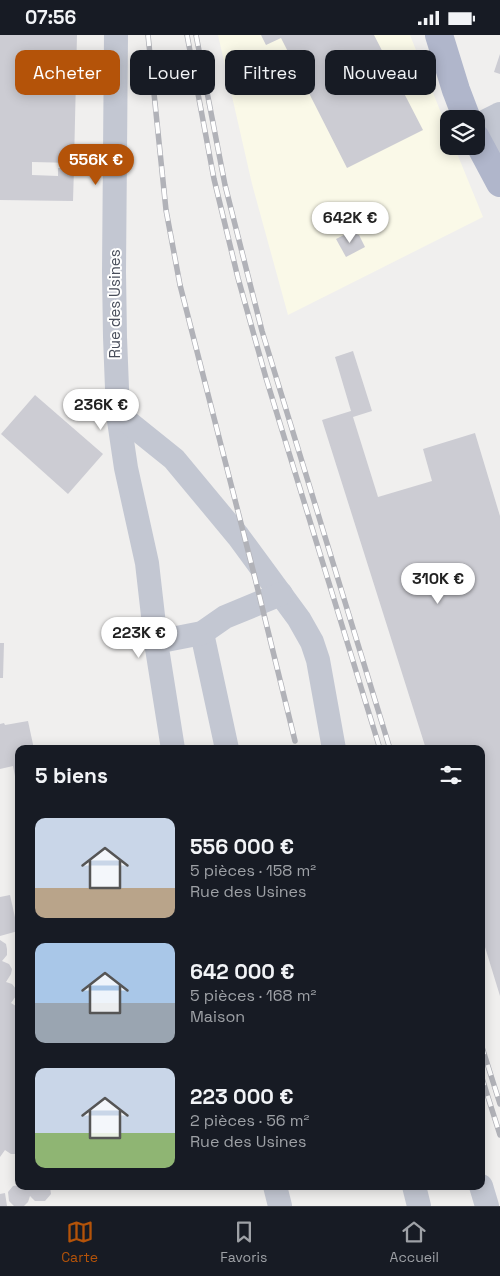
<!DOCTYPE html>
<html lang="fr">
<meta charset="utf-8">
<style>
:root{--surface:#171b24;--page:#242831;--text:#f1f3f6;--muted:#9ea1a6;--line:#363941;--accent:#b45309}
body{margin:0;font-family:"Space Grotesk",sans-serif;background:var(--page);color:var(--text);height:100vh;display:flex;flex-direction:column;font-size:19px;white-space:nowrap}
*{box-sizing:border-box;margin:0}
p{font-size:16px;color:var(--muted)}
.icon{flex:none;width:28px;height:28px;fill:none;stroke:currentColor;stroke-width:2;stroke-linecap:round;stroke-linejoin:round}
.map{position:relative;flex:1;overflow:hidden}
.sheet{position:absolute;left:15px;top:710px;width:470px;height:445px;display:flex;flex-direction:column;background:var(--surface);border-radius:10px;box-shadow:0 2px 12px #0003}
.sheet>*{flex:none}
.hud{position:absolute;left:15px;top:15px;width:470px;height:45px;display:flex;gap:10px}
.buttons{position:absolute;left:440px;top:75px;display:grid;gap:10px}
.buttons a{display:grid;place-items:center;width:45px;height:45px;border-radius:10px;background:var(--surface);box-shadow:0 2px 12px #0003;font-size:25px}
.price{position:absolute;translate:-50% -42px;padding:0 11px;border-radius:18px;background:#fff;color:#222;font-size:16px;line-height:32px;filter:drop-shadow(0 1px 2px #0008)}
.price::after{content:'';position:absolute;left:50%;top:30px;width:15px;height:11px;margin-left:-8px;background:inherit;clip-path:polygon(0 0,100% 0,50% 100%)}
.price.on{background:var(--accent);color:#fff}
ul{padding:0;list-style:none}
li{display:flex;align-items:center;gap:15px;height:125px;padding:0 20px}
li span{display:grid;place-items:center;flex:none;width:140px;height:100px;border-radius:10px;color:#555}
li>.icon{margin-inline-start:auto}
span .icon{width:60px;height:60px;fill:#fffc;stroke-width:1}
li b{font-size:21px}
h2{display:flex;justify-content:space-between;align-items:center;height:60px;padding:0 20px;font-size:21px}
.tag{padding:0 18px;border-radius:10px;background:var(--surface);box-shadow:0 2px 12px #0003;font-size:18px;line-height:45px}
.tag.on{background:var(--accent);color:#fff}
.status{display:flex;justify-content:space-between;align-items:center;height:35px;padding:0 25px;background:var(--surface);direction:ltr}
.status svg{height:14px;fill:currentColor}
.dock{display:flex;justify-content:space-around;align-items:center;height:70px;border-top:1px solid var(--line);background:var(--surface);font-size:14px;color:var(--muted)}
.dock a{display:grid;justify-items:center;gap:2px}
.dock .on{color:var(--accent)}
.map>svg:first-child{display:block}
</style>
<div class="status"><b>07:56</b><svg viewBox="0 0 49 12"><path d="M0 12V9h3v3zM5 12V6h3v6zM10 12V3h3v9zM15 12V0h3v12zM26 1h20v11H26zM47 4h2v5h-2z"/></svg></div>
<div class="map">
<svg width="500" height="1171" viewBox="0 0 500 1171">
<rect width="100%" height="100%" fill="#f0efee"/>
<!-- commercial -->
<polygon fill="#faf9e8" points="218,0 410,0 449,98 449,111 454,111 483,182 288,280 252,149"/>
<!-- building -->
<g fill="#ccccd3">
<polygon points="0,0 77,0 74,128 32,127 32,140 58,141 58,133 74,133 73,166 0,165"/>
<polygon points="261,0 374,0 423,95 347,133 281,3 266,10"/>
<polygon points="500,19 500,39 494,37"/>
<polygon points="350,197 359,200 365,212 346,222 336,204"/>
<polygon points="353,316 372,376 353,382 378,462 432,446 423,414 475,398 500,481 500,961 481,899 481,714 426,714 322,385 351,376 335,322"/>
<polygon points="35,360 103,419 68,459 1,399"/>
<polygon points="0,608 4,608 3,643 0,643"/>
<polygon points="28,686 34,714 19,714 19,745 16,746 13,731 0,734 0,689 4,688 5,690"/>
<polygon points="10,860 18,896 0,901 0,862"/>
<polygon points="0,905 6,909 7,914 7,920 2,926 9,929 12,934 11,939 6,947 12,949 16,954 16,961 11,968 19,973 19,984 15,988 19,990 19,1119 11,1119 5,1115 0,1122"/>
<polygon points="19,1150 19,1151 50,1151 51,1159 45,1166 35,1166 30,1161 28,1167 24,1171 14,1171 9,1166 8,1157 13,1151"/>
<polygon points="5,1158 7,1171 0,1171 0,1159"/>
</g>
<g fill="none" stroke-linecap="round" stroke-linejoin="round">
<!-- minor -->
<g stroke="#c3c7d2" stroke-width="24">
<polyline points="116,0 114,237 115,302 118,379 126,433 147,528 156,607 173,714"/>
<polyline points="476,91 500,79"/>
<polyline points="485,119 500,103"/>
<polyline points="118,379 174,424 238,501 299,584 312,607 318,625 334,714"/>
<polyline points="202,598 227,714"/>
<polyline points="156,607 202,598 225,582 281,559"/>
<polyline points="275,1151 280,1171"/>
<polyline points="414,1151 419,1171"/>
<polyline points="481,1151 487,1171"/>
</g>
<!-- major -->
<g stroke="#b0b6cb" stroke-width="28">
<polyline points="439,0 456,55 467,84"/>
<polyline points="476,103 500,148"/>
</g>
<!-- rail casing -->
<g stroke="#b1b2b8" stroke-width="5.5">
<g id="rail">
<polyline points="148,0 166,175 180,250 255,543 295,706"/>
<polyline points="187,0 214,144 238,243 266,343 380,714"/>
<polyline points="196,0 225,150 262,296 390,714"/>
<polyline points="481,1009 500,1069"/>
<polyline points="481,1040 500,1100"/>
</g>
</g>
<!-- rail -->
<use href="#rail" stroke="#fff" stroke-width="4" stroke-dasharray="11" stroke-linecap="butt"/>
</g>
<g text-anchor="middle" stroke-width="4" stroke-linejoin="round" paint-order="stroke">
<!-- street labels -->
<g font-size="15" fill="#484d5a" stroke="#fff">
<text transform="translate(115 269) rotate(-90)" y="5">Rue des Usines</text>
</g>
</g>
</svg>
<div class="buttons">
<a><svg class="icon" aria-label="layers" viewBox="0 0 24 24"><path d="M12 4l9 5-9 5-9-5zM3 14l9 5 9-5"/></svg></a>
</div>
<b class="price on" style="left:96px;top:151px">556K €</b>
<b class="price" style="left:350px;top:209px">642K €</b>
<b class="price" style="left:101px;top:396px">236K €</b>
<b class="price" style="left:438px;top:570px">310K €</b>
<b class="price" style="left:139px;top:624px">223K €</b>
<div class="hud">
<a class="tag on">Acheter</a>
<a class="tag">Louer</a>
<a class="tag">Filtres</a>
<a class="tag">Nouveau</a>
</div>
<section class="sheet">
<h2>5 biens<svg class="icon" aria-label="filters" viewBox="0 0 24 24"><path d="M4 7h16M4 17h16"/><circle cx="9" cy="7" r="2"/><circle cx="15" cy="17" r="2"/></svg></h2>
<ul>
<li><span style="background:linear-gradient(#c9d6e8 70%,#b9a48a 0)"><svg class="icon" aria-label="home" viewBox="0 0 24 24"><path d="M3 11l9-7 9 7M6 9v11h12V9"/></svg></span><div><b>556 000 €</b><p>5 pièces · 158 m²</p><p>Rue des Usines</p></div></li>
<li><span style="background:linear-gradient(#a9c7e8 60%,#9aa5b1 0)"><svg class="icon" aria-label="home" viewBox="0 0 24 24"><path d="M3 11l9-7 9 7M6 9v11h12V9"/></svg></span><div><b>642 000 €</b><p>5 pièces · 168 m²</p><p>Maison</p></div></li>
<li><span style="background:linear-gradient(#c9d6e8 65%,#8fb573 0)"><svg class="icon" aria-label="home" viewBox="0 0 24 24"><path d="M3 11l9-7 9 7M6 9v11h12V9"/></svg></span><div><b>223 000 €</b><p>2 pièces · 56 m²</p><p>Rue des Usines</p></div></li>
</ul>
</section>
</div>
<nav class="dock">
<a class="on"><svg class="icon" aria-label="map" viewBox="0 0 24 24"><path d="M3 6l6-2 6 2 6-2v14l-6 2-6-2-6 2zM9 4v14M15 6v14"/></svg>Carte</a>
<a><svg class="icon" aria-label="saved" viewBox="0 0 24 24"><path d="M7 4h10v16l-5-4-5 4z"/></svg>Favoris</a>
<a><svg class="icon" aria-label="home" viewBox="0 0 24 24"><path d="M3 11l9-7 9 7M6 9v11h12V9"/></svg>Accueil</a>
</nav>
